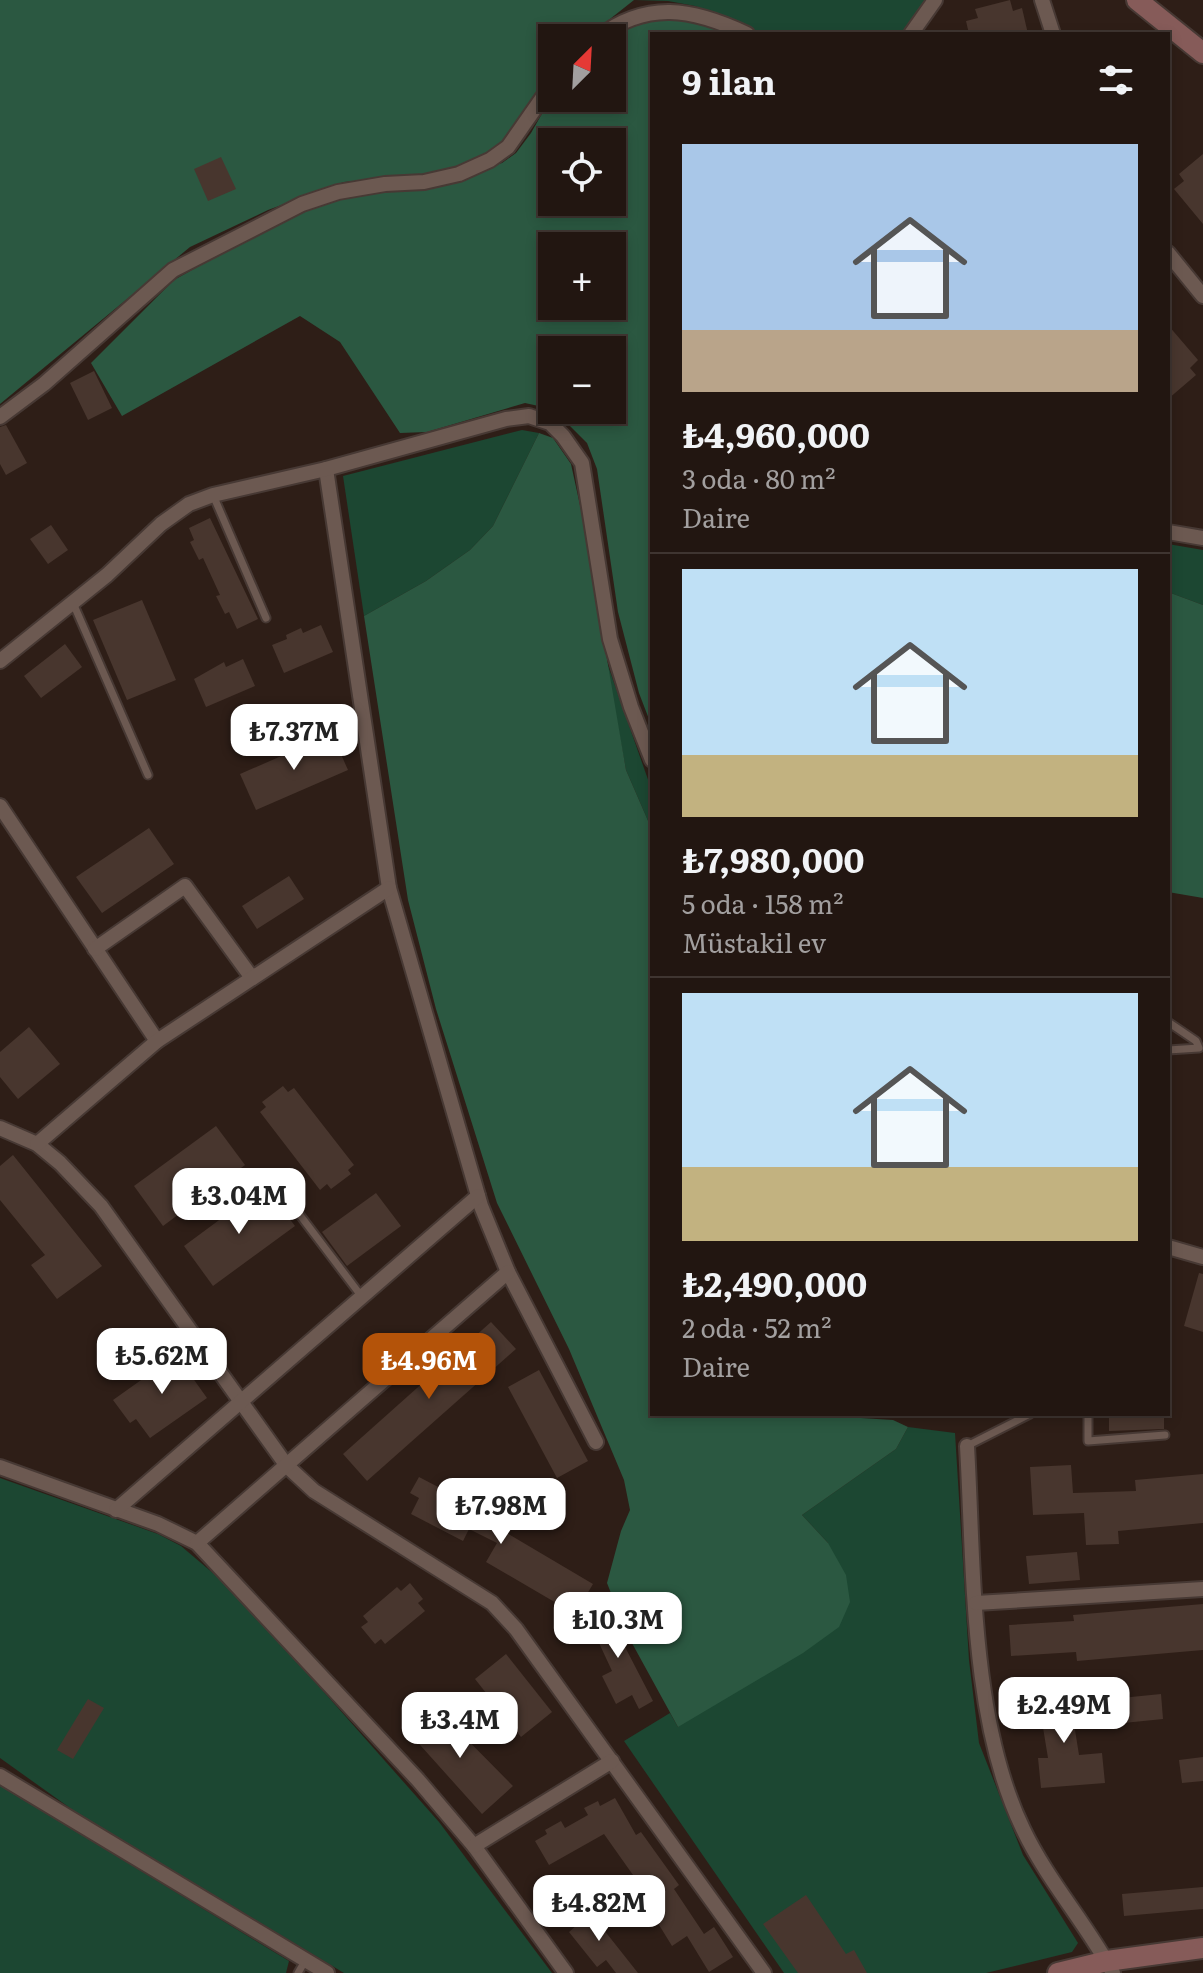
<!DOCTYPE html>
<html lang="tr">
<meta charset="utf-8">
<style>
:root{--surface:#221611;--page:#2e231f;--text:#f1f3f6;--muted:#a29f9f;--line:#3f3531;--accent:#b45309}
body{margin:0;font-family:Literata,serif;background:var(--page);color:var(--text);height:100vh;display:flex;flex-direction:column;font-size:30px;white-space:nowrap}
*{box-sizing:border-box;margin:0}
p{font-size:26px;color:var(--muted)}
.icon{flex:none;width:44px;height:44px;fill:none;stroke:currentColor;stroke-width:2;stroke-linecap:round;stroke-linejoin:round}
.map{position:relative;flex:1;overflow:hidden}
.drawer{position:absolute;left:650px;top:32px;width:520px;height:1384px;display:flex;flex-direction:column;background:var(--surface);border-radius:0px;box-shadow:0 4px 12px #0003,0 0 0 2px var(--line)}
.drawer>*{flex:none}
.needle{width:52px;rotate:24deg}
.tools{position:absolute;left:538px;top:24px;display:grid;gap:16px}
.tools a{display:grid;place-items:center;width:88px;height:88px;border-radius:0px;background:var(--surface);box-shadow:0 4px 12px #0003,0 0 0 2px var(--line);font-size:40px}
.price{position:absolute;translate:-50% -68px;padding:0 18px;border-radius:16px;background:#fff;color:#222;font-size:26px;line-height:52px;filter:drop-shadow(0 2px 4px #0008)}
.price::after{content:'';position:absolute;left:50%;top:48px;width:24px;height:18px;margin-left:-12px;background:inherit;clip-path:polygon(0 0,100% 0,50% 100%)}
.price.active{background:var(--accent);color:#fff}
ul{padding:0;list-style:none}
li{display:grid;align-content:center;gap:16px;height:424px;padding:0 32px}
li+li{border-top:2px solid var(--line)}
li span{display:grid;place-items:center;height:248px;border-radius:0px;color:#555}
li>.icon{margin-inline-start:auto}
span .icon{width:144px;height:144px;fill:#fffc;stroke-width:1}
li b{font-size:34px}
h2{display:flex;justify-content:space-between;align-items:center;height:96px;padding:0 32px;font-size:34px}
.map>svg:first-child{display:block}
</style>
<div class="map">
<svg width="1203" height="1973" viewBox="0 0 1203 1973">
<rect width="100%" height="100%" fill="#2e1e17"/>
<!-- green -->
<g fill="#1c4732">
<polygon points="634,0 927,0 904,34 761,34 735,20 695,6 668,1"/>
<polygon points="522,430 539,433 493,526 470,550 426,581 364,616 343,476"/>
<polygon points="1168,544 1203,550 1203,605 1168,592"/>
<polygon points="605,657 652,791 652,830 626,770"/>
<polygon points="908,1427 955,1433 969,1660 979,1743 1023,1855 1078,1943 1072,1952 986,1973 784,1973 624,1741 670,1713 678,1727 828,1543 802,1515 896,1449"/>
<polygon points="0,1478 158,1534 181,1546 227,1585 316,1683 439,1822 552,1973 344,1973 77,1813 0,1758"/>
<polygon points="0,1785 289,1961 286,1973 0,1973"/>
</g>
<!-- forest -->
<g fill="#2b5841" fill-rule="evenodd">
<polygon points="0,0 634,0 586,38 552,38 552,74 508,136 494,149 457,168 428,174 344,182 268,210 190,247 0,404"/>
<path d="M 663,16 L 686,19 L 733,34 L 652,34 L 652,727 L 639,693 L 618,612 L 597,469 L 587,443 L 562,418 L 543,407 L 525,403 L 427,432 L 400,433 L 340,342 L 300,316 L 122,416 L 91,363 L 174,280 L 272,225 L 310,208 L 363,193 L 418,190 L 502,163 L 516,153 L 531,133 L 552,96 L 552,98 L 612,98 L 612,38 L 609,38 L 638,21 ZM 552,142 L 612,142 L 612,202 L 552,202 ZM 552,246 L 612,246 L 612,306 L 552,306 ZM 552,350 L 612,350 L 612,410 L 552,410 Z"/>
<polygon points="539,433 553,438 571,464 583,519 626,770 652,830 652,1414 841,1414 845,1417 893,1420 908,1427 896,1449 802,1515 828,1543 846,1575 850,1602 839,1627 803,1653 678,1727 627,1634 607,1583 621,1531 630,1510 624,1480 569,1349 497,1203 436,1009 408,900 364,616 426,581 470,550 493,526"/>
<polygon points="1168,592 1203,605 1203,898 1168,892"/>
</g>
<!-- building -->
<g fill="#48362e">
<polygon points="1010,0 1013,11 1022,8 1028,34 969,34 966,21 978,18 975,9"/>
<polygon points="1203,154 1203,224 1174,189 1184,181 1179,174"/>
<polygon points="221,157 236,189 208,201 194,169"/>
<polygon points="1168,325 1198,360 1190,368 1196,375 1168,399"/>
<polygon points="94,371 112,408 88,420 70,383"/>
<polygon points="6,425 27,463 6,475 0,464 0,427"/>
<polygon points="210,518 258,619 237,629 229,612 225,614 216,596 220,595 203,558 199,560 190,542 194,540 189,528"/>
<polygon points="51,525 68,550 48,564 30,539"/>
<polygon points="142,600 176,680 127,700 93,620"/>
<polygon points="321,625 333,652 284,673 272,645 287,639 286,635 301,628 303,633"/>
<polygon points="65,644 82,667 41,698 24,676"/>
<polygon points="243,659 255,686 206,707 194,679 224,662 226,667"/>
<polygon points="332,734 348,770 256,810 240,774"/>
<polygon points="149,828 174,864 102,913 76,877"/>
<polygon points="289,876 304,899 257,929 242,906"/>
<polygon points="29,1027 60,1064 18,1099 0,1077 0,1052"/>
<polygon points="283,1086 288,1092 294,1088 354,1165 348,1170 351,1174 331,1189 327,1184 320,1190 260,1112 266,1107 262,1102"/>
<polygon points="216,1126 245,1165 163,1226 134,1186"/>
<polygon points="13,1155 102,1266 57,1299 31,1265 45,1255 0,1200 0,1166"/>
<polygon points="265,1186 295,1226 213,1286 184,1246"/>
<polygon points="376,1193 401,1226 347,1266 322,1232"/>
<polygon points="1199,1273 1203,1274 1203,1332 1184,1326"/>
<polygon points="491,1322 516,1349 367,1481 343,1454"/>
<polygon points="182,1351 198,1373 192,1377 207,1398 150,1438 136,1419 130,1423 113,1400"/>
<polygon points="539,1370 588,1461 557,1478 508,1387"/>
<polygon points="1109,1414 1164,1414 1164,1429 1109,1431"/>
<polygon points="1071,1465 1073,1493 1136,1491 1135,1480 1203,1474 1203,1523 1118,1531 1119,1544 1086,1545 1084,1513 1033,1515 1030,1467"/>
<polygon points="419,1477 488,1513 485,1520 593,1584 575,1614 486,1562 497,1543 469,1529 463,1541 411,1514 419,1498 410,1493"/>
<polygon points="1077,1552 1080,1580 1029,1584 1026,1556"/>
<polygon points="410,1583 423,1599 418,1603 425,1611 385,1644 381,1639 375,1644 361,1627 368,1622 363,1616 397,1587 401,1591"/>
<polygon points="1203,1604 1203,1650 1077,1661 1076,1652 1011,1656 1009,1625 1074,1621 1073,1615"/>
<polygon points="609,1606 627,1644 624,1645 653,1701 639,1709 632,1695 616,1704 602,1676 612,1671 587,1617"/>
<polygon points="506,1654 552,1712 521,1737 475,1679"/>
<polygon points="1068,1686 1079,1755 1102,1753 1105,1783 1041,1788 1038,1758 1048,1758 1037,1691"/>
<polygon points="1161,1694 1163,1719 1104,1725 1101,1700"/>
<polygon points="88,1699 104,1708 73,1759 57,1750"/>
<polygon points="434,1706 513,1786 482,1814 412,1736 417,1731 412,1726"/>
<polygon points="1203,1757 1203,1781 1182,1783 1179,1760"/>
<polygon points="615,1798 636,1835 641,1832 679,1885 674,1889 704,1934 714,1927 733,1957 709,1972 687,1936 672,1946 656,1920 662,1916 604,1834 549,1865 535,1841 547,1834 545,1830 561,1821 565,1828 588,1815 584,1808 598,1801 600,1806"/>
<polygon points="1203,1887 1203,1909 1124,1916 1122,1894"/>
<polygon points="806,1895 846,1954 854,1950 867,1973 798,1973 763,1924"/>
<polygon points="585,1906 638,1973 616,1973 606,1960 597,1967 569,1932 577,1925 571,1917"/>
</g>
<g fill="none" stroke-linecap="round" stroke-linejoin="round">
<!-- lane casing -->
<g stroke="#473934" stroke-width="11">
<g id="lane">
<polyline points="213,495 266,618"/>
<polyline points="73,603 148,775"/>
<polyline points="1168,1022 1196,1041 1199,1048 1168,1050"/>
<polyline points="284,1194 362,1297"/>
<polyline points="1088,1414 1088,1441 1165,1435"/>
<polyline points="967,1446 1030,1414"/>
<polyline points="298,1973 305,1961"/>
</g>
</g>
<!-- street casing -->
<g stroke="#473934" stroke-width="18">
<g id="street">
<polyline points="1042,0 1053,34"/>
<polyline points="911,34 935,0"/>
<path d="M 597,38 C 647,0 692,8 747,34"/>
<polyline points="1168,253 1203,296"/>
<polyline points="0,417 44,384 173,270 302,204 338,192 385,184 424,182 459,174 490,160 508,147 552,84"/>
<polyline points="326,469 389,888 481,1206 508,1272 596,1442"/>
<polyline points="1168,532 1203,538"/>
<polyline points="0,661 107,575 161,524 189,504 213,495 326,469 506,419 529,416 550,423 563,436 582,463 610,639 631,707 652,760"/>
<polyline points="0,806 157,1041"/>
<polyline points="95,949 185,886 252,978"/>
<polyline points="0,1128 37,1144 60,1163 101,1206 287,1466 314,1491 492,1603 516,1629 764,1973"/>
<polyline points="37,1144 157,1041 389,888"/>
<polyline points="1168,1247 1203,1257"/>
<path d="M 967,1446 C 974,1567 970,1719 1023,1829 C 1047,1880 1086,1923 1113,1973"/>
<polyline points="0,1467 158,1524 197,1543 418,1780 474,1846 566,1973"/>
<polyline points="116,1510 478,1196"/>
<polyline points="197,1543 508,1272"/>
<polyline points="976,1603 1203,1589"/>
<polyline points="0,1776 327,1973"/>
<polyline points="474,1846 612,1761"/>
</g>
</g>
<!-- secondary casing -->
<g stroke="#473934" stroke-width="24">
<g id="secondary">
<polyline points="1137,0 1203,53"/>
<polyline points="1058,1973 1107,1961 1203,1948"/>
</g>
</g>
<!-- lane -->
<use href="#lane" stroke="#6c5951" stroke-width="7"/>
<!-- street -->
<use href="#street" stroke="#6c5951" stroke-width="14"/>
<!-- secondary -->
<use href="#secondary" stroke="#865b59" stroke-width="20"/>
</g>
</svg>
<div class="tools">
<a><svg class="needle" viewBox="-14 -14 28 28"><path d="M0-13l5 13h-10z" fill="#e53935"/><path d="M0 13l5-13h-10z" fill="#a29f9f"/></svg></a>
<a><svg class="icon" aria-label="locate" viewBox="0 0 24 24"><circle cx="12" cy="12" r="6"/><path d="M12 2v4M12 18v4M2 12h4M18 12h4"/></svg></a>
<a>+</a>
<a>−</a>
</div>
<b class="price" style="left:294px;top:772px">₺7.37M</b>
<b class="price" style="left:239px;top:1236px">₺3.04M</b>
<b class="price" style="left:162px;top:1396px">₺5.62M</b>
<b class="price active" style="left:429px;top:1401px">₺4.96M</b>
<b class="price" style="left:501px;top:1546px">₺7.98M</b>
<b class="price" style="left:618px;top:1660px">₺10.3M</b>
<b class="price" style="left:1064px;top:1745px">₺2.49M</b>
<b class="price" style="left:460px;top:1760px">₺3.4M</b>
<b class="price" style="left:599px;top:1943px">₺4.82M</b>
<section class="drawer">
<h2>9 ilan<svg class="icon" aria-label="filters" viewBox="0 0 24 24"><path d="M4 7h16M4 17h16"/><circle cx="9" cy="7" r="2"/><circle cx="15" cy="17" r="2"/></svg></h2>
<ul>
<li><span style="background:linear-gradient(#a9c7e8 75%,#b9a48a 0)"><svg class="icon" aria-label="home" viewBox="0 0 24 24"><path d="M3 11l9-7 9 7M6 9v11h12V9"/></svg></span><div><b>₺4,960,000</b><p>3 oda · 80 m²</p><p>Daire</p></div></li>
<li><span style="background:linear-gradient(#bfe0f5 75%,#c2b280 0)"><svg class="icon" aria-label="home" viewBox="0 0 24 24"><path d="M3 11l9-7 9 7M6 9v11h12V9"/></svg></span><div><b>₺7,980,000</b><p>5 oda · 158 m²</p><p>Müstakil ev</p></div></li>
<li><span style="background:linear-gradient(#bfe0f5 70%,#c2b280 0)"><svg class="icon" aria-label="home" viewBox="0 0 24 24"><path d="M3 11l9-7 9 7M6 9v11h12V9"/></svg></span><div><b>₺2,490,000</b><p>2 oda · 52 m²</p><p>Daire</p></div></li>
</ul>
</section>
</div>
